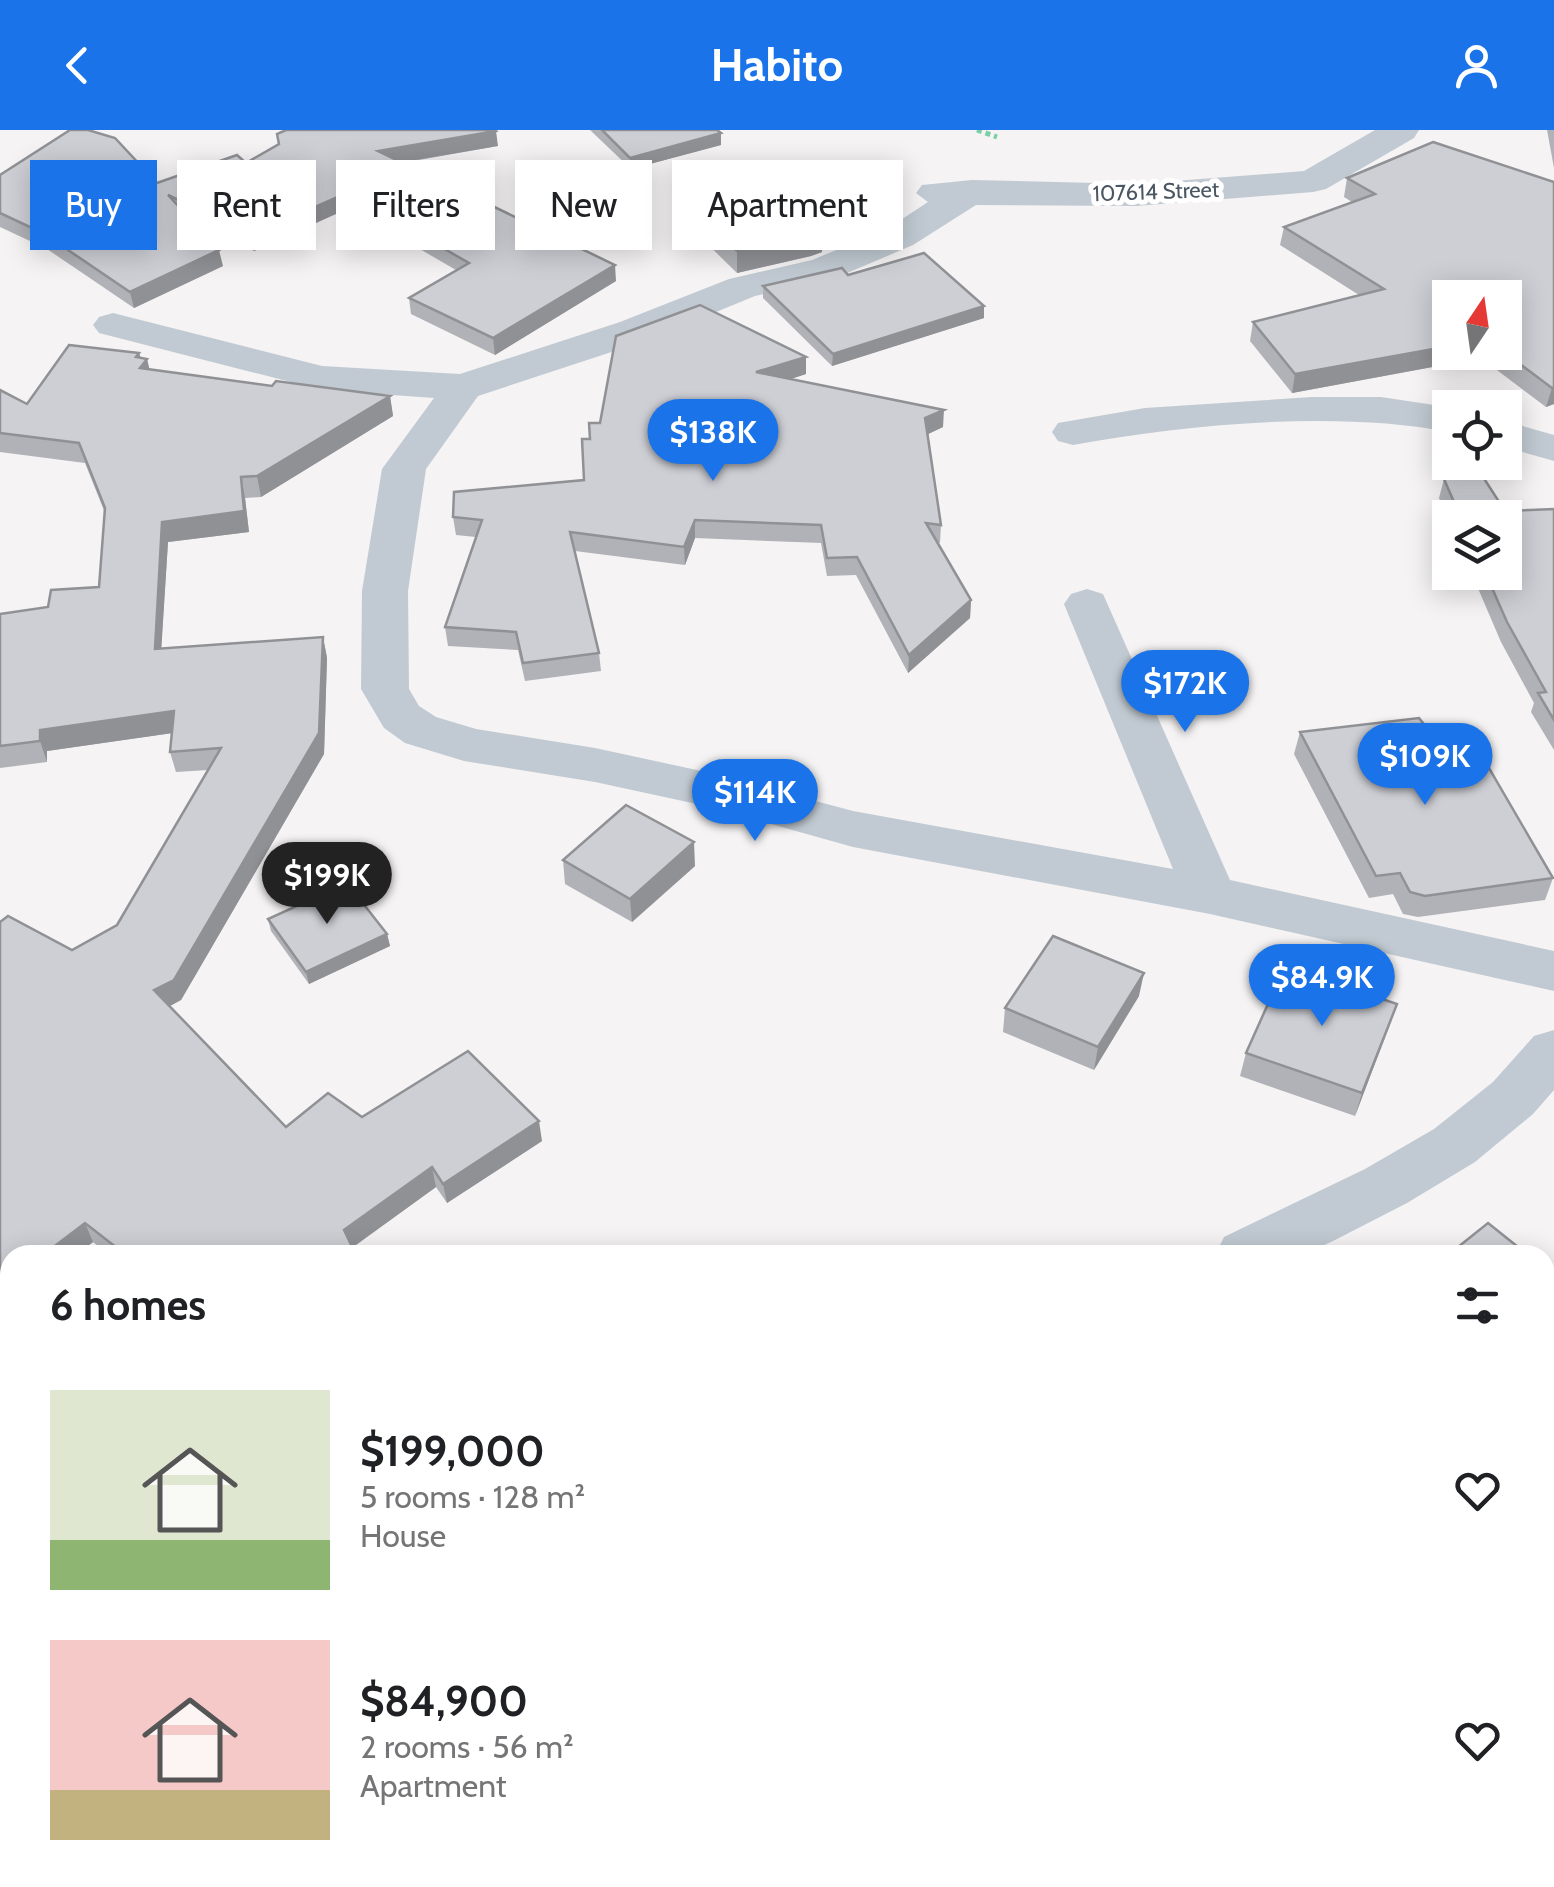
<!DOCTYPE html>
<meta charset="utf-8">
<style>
:root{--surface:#fff;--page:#f6f6f6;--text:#202124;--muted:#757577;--accent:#1a73e8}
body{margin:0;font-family:Cabin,sans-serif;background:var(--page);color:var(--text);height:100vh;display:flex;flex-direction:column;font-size:38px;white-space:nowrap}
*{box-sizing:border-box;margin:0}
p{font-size:32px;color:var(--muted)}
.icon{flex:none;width:55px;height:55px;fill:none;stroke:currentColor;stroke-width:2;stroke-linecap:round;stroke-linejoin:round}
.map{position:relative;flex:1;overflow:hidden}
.drawer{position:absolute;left:0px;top:1115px;width:1555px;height:642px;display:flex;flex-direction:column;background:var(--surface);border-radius:30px 30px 0 0;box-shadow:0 5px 25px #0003}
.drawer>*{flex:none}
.guide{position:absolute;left:30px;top:30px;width:1000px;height:90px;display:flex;gap:20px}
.needle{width:65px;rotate:13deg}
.controls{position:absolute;left:1432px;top:150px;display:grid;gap:20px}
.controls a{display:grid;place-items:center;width:90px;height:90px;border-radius:0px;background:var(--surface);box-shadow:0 5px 25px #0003;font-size:50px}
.price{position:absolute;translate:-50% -85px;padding:0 22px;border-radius:35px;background:var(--accent);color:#fff;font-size:32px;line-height:65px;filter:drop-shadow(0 2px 5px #0008)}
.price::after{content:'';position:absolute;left:50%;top:60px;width:30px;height:22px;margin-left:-15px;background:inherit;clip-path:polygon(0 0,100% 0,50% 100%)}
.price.active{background:#222;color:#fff}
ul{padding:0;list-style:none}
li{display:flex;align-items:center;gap:30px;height:250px;padding:0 50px}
li span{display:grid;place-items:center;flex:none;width:280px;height:200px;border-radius:0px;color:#555}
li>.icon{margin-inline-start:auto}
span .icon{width:120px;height:120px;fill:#fffc;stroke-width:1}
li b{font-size:42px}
h2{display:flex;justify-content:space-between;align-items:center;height:120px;padding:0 50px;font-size:42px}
.chip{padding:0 35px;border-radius:0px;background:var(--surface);box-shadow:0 5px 25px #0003;font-size:35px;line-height:90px}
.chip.active{background:var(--accent);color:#fff}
header{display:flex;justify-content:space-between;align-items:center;height:130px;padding:0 50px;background:var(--accent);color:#fff;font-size:45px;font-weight:700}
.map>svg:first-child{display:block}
</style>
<header><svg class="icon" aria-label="back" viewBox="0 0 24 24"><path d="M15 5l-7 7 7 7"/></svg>Habito<svg class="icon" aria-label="person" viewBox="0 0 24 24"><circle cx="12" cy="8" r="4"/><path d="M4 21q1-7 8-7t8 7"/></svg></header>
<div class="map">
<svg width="1554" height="1757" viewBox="0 0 1554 1757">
<rect width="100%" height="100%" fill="#f5f3f3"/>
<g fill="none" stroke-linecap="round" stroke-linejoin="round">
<!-- path -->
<polyline stroke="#7ad0a6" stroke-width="5" stroke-dasharray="5 4" stroke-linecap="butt" points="977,0 997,7"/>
<!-- minor -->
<g fill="#c1cad2" fill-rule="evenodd">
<polygon points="1375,0 1419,0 1414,8 1326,59 1313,62 1136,76 976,75 913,115 838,147 755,166 648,210 478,266 426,339 408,461 409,559 419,576 436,587 476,599 595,618 706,642 853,681 1173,739 1064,474 1071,464 1087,459 1103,464 1230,750 1554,821 1554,861 1210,784 853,717 706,676 595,652 464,631 405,613 384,598 361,559 362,461 382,339 434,268 322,260 99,203 93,195 99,187 113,183 322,236 460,244 620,192 729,149 812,130 887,99 928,72 916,63 922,55 972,50 1136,54 1304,41"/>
<path d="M 1312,267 L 1381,267 L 1454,278 L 1450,278 L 1450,302 C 1337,280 1187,294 1073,315 L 1058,311 L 1052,302 L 1058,293 L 1145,278 Z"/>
<polygon points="1505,291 1554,305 1554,331 1505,317"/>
<polygon points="1554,900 1554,960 1533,984 1475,1032 1407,1073 1335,1110 1303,1125 1215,1125 1224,1107 1365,1039 1434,999 1493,952 1534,906"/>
<polygon points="10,1337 10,1397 0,1398 0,1338"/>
<polygon points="135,1748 215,1748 211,1757 131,1757"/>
<polygon points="922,1748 1000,1748 1004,1757 926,1757"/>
</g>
</g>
<!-- wall -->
<g fill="#b0b2b7" fill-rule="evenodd">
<polygon points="590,0 717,0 721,15 631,39"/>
<polygon points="1547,0 1554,0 1554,38"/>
<polygon points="498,16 402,33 616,151 495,225 411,184 409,168 456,140 349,78 254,121 192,91 223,136 134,178 47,119 0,97 0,45 157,53 246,33"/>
<path d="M 1347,48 L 1554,52 L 1554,274 L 1546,277 L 1481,228 L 1292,263 L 1250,211 L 1253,192 L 1359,165 L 1280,115 L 1284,97 L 1352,72 L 1344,67 ZM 1450,168 L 1505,222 L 1450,222 Z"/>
<polygon points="685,71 822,122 811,126 737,143 686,93"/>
<polygon points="848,145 984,188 832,236 763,168 763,156"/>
<polygon points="139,223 141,228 149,239 272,256 390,266 393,286 261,367 245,368 249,402 168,412 161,519 323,507 327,528 324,624 181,870 169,876 286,997 362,987 542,1011 447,1073 436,1057 353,1117 356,1125 109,1125 93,1112 76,1125 10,1125 10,1159 0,1150 0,792 72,820 117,795 208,640 176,642 170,622 172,603 47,621 47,632 0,638 0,484 48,477 99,457 105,383 85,333 0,322 0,260 27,274"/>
<polygon points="806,227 806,244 791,249 943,297 928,304 941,395 940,413 938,412 971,470 970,488 908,543 856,445 827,446 821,413 695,408 685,435 575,421 599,523 601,541 525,551 518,520 448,516 445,497 476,407 456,405 453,387 584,350 590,309 600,293"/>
<polygon points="1444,349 1505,381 1554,379 1554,620 1531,582 1534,573 1501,512 1471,442 1505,442 1505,388 1450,388 1450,394 1439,368"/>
<polygon points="1300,602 1553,748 1545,770 1418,787 1403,784 1393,764 1369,768 1294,624"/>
<polygon points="563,730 695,736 632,792 565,754"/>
<polygon points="268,789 387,804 390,816 309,854 271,801"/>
<polygon points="1139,866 1094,940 1003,902 1005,878"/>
<polygon points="1397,874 1355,986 1240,946 1246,923"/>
<polygon points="1554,1259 1554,1345 1545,1336 1545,1269"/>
<polygon points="401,1748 744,1748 751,1757 408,1757"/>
</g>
<!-- shaded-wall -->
<g fill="#909195">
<polygon points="496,1 498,16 380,36 378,21"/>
<polygon points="721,3 721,15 631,39 630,28"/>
<polygon points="347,63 349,78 254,121 251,105"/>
<polygon points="822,100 822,122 811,126 737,143 737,121"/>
<polygon points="219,120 223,136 134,178 130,162"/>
<polygon points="615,135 616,151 495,225 493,208"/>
<polygon points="984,176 984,188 832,236 833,224"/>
<polygon points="1450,216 1450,222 1482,222 1481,228 1292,263 1295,244"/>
<polygon points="139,223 142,235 147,229 152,249 145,258 136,227"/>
<polygon points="806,227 806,244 757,260 756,242"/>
<polygon points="1554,257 1554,274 1546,277 1552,258"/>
<polygon points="390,266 393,286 261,367 257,346"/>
<polygon points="944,280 943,297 924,306 925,288"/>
<polygon points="241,347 245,368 249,402 168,412 160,540 155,519 162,392"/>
<polygon points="695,390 695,408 685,435 684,417"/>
<polygon points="971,470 970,488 908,543 909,525"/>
<polygon points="323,507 327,528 324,624 181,870 161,881 154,860"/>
<polygon points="174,581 180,602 47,621 47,632 40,611 40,600"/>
<polygon points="694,712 695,736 632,792 630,769"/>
<polygon points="387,804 390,816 309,854 306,842"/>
<polygon points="1144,843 1139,866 1094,940 1098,917"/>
<polygon points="1397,874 1389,897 1355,986 1362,963"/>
<polygon points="539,991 542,1011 447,1073 443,1054"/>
<polygon points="432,1037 436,1057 349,1120 344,1100"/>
<polygon points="85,1093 93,1112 76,1125 43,1125"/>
<polygon points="1554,1181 1554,1193 1545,1199 1545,1187"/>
</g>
<!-- building -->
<g fill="#cdcfd5" stroke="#909195" stroke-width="2.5">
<polygon points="70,0 88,0 115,8 157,53 237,25 246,33 279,14 277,4 286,0 495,0 496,1 378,21 615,135 493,208 409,168 469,133 347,63 251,105 168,65 219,120 130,162 43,103 0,83 0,45"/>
<polygon points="602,0 717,0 721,3 630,28"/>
<polygon points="1433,12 1554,52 1554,257 1552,258 1504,222 1505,168 1450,168 1450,216 1295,244 1253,192 1384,159 1284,97 1375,64 1347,48"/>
<polygon points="685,71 812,86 822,100 811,105 737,121"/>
<polygon points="924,123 984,176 833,224 763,156 842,138 848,145"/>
<polygon points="700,175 806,227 756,242 944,280 925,288 941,395 926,393 971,470 909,525 857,427 827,428 821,395 695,390 684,417 570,402 599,523 523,533 516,502 445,497 482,390 453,387 454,362 584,350 582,309 590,309 589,293 600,293 616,206"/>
<polygon points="69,215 139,223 136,227 147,229 140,238 272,256 276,251 390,266 257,346 241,347 244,381 162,392 155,519 323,507 319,603 174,850 154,860 286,997 328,963 362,987 468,921 539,991 443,1054 432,1037 344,1100 356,1125 126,1125 85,1093 43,1125 10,1125 10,1148 0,1139 0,792 8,786 72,820 117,795 221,618 170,622 174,581 40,600 40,611 0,616 0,484 48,477 51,460 99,457 105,378 79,313 0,303 0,260 27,274"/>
<polygon points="1474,333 1505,381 1554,379 1554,590 1538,563 1546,562 1507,492 1485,442 1505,442 1505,388 1461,388 1444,349"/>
<polygon points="1419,588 1443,618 1475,614 1553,748 1425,766 1410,762 1400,743 1376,746 1300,602"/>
<polygon points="626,675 694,712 630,769 563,730"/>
<polygon points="347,753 387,804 306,842 268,789"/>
<polygon points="1053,806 1144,843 1098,917 1005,878"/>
<polygon points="1285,836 1397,874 1362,963 1246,923"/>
<polygon points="1488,1093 1528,1125 1448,1125"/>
<polygon points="1545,1138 1554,1145 1554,1181 1545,1187"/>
<polygon points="1554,1259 1554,1314 1545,1305 1545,1269"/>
<polygon points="1554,1645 1554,1757 1268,1757 1279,1748 1545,1748 1545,1652"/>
<polygon points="406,1748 744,1748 751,1757 411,1757"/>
</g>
<g text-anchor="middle" stroke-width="10" stroke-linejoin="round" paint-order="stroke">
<!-- far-street labels -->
<g font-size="22" fill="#4a5661" stroke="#fff">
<text transform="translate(1156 61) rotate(-2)" y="8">107614 Street</text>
</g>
</g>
</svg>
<div class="controls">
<a><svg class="needle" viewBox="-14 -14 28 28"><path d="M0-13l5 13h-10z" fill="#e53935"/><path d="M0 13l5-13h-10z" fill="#757577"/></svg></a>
<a><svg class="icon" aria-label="locate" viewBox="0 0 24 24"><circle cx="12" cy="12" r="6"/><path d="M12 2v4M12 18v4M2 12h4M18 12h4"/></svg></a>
<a><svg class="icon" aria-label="layers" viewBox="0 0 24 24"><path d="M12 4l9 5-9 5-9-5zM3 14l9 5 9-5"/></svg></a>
</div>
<b class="price" style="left:713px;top:354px">$138K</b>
<b class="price" style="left:1185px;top:605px">$172K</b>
<b class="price" style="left:1425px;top:678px">$109K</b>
<b class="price" style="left:755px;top:714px">$114K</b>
<b class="price active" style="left:327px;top:797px">$199K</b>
<b class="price" style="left:1322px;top:899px">$84.9K</b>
<div class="guide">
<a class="chip active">Buy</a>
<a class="chip">Rent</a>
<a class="chip">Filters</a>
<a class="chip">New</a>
<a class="chip">Apartment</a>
</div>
<section class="drawer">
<h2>6 homes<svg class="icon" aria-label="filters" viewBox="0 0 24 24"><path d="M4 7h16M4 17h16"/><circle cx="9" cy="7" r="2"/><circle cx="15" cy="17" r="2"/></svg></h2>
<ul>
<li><span style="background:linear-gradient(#dfe7d0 75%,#8fb573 0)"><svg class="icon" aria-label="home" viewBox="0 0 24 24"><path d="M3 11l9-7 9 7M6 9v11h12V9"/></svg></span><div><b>$199,000</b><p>5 rooms · 128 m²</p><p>House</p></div><svg class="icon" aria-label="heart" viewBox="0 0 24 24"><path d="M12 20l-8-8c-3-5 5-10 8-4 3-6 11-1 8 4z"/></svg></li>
<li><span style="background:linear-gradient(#f6c9c9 75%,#c2b280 0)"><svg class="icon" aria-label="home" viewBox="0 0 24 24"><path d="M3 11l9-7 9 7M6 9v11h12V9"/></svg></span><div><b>$84,900</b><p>2 rooms · 56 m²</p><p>Apartment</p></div><svg class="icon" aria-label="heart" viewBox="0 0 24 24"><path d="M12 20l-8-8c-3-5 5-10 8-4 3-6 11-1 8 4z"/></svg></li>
</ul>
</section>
</div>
